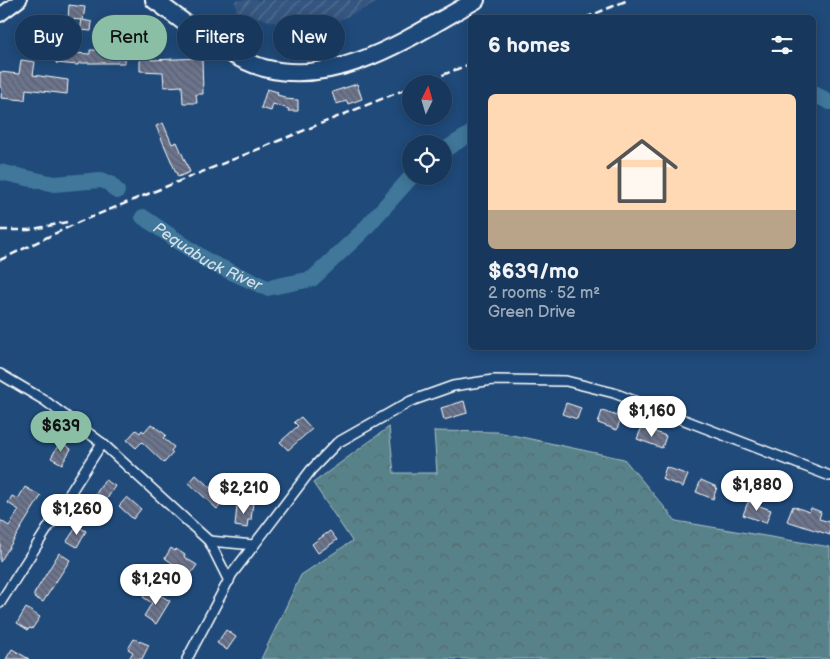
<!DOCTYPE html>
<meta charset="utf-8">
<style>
:root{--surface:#17385c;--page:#244365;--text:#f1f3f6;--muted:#9eacbb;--line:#365272;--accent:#8abfa5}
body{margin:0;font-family:"Balsamiq Sans",sans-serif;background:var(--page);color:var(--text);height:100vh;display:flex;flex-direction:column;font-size:19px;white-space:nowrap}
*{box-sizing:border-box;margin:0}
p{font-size:16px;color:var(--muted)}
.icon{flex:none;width:28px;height:28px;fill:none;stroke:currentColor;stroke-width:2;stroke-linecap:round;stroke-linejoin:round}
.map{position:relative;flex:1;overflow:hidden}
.side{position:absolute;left:468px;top:15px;width:348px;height:335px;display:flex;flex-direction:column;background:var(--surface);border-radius:8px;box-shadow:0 2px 12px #0003,0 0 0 1px var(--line)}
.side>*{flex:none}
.top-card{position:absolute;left:15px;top:15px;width:378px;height:45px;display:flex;gap:10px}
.needle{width:32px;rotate:5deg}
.tools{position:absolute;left:402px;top:75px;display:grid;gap:10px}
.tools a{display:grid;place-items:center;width:50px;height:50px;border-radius:50%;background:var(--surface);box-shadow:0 2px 12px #0003,0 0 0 1px var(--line);font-size:25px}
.price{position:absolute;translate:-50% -42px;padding:0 11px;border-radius:18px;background:#fff;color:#222;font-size:16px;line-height:32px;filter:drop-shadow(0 1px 2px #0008)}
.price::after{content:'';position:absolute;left:50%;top:30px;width:15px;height:11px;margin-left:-8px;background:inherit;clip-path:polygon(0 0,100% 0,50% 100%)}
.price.on{background:var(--accent);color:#111}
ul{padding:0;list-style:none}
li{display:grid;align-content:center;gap:10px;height:265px;padding:0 20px}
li+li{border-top:1px solid var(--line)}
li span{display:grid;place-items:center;height:155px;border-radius:8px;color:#555}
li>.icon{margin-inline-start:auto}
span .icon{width:90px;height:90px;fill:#fffc;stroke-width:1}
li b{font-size:21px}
h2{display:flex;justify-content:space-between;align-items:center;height:60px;padding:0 20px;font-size:21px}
.chip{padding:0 18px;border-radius:22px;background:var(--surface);box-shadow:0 2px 12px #0003,0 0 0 1px var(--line);font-size:18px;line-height:45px}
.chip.on{background:var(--accent);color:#111}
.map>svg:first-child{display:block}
</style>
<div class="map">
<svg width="830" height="659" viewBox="0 0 830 659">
<defs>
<pattern id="industrial-furrows" width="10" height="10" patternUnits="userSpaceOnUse" patternTransform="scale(1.25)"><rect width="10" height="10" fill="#365780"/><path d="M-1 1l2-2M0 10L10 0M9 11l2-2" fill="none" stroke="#547093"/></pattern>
<pattern id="forest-crowns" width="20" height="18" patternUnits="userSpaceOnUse" patternTransform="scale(1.25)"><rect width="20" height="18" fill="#588289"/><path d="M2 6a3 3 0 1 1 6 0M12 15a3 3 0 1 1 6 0" fill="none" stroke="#536a6e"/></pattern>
<pattern id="building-back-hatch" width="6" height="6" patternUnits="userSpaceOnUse" patternTransform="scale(1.25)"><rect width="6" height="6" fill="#6c748d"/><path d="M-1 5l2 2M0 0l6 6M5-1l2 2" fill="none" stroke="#5c606c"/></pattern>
</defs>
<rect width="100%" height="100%" fill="#1f4a7a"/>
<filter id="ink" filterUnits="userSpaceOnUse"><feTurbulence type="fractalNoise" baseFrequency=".02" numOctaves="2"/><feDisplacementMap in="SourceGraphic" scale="10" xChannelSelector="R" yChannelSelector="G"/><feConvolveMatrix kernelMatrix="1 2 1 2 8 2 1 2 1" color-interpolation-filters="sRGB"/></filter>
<g filter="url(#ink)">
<!-- industrial -->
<polygon fill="url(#industrial-furrows)" points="235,0 384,0 326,26 290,27 236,11"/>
<!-- forest -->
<polygon fill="url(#forest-crowns)" stroke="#acc0c4" points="389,427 394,473 437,473 434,431 498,432 624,459 676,521 830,547 830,659 261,659 301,575 352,541 313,483"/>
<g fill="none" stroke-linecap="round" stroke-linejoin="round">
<!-- river -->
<g stroke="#3f779a" stroke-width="16">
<polyline points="812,93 830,102"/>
<polyline points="444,150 470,134"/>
<polyline points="0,172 54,184 101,180 109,183 117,191"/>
<path id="s1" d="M 143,217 L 209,262 L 267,288 L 312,279 L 362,232 L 412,176"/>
</g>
</g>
<!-- building -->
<g fill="url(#building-back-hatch)" stroke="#fff">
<polygon points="69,5 85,7 83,20 92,22 91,31 80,30 82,20 68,19"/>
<polygon points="90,50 125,51 125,63 79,63 78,65 56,63 57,52 90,54"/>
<polygon points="140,51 151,51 151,60 202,58 203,94 196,94 197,103 183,103 182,86 164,87 163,72 140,71"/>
<polygon points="21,60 35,62 33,75 68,80 67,94 26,89 25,100 1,98 2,87 0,87 0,72 19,74"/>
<polygon points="357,84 362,99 348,104 347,101 336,104 332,92"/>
<polygon points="267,89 278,92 277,95 285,97 284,99 298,100 298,111 288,111 289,109 273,104 271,111 261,108"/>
<polygon points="163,123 172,144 177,142 190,172 178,177 156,126"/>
<polygon points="464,401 467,413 444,420 441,408"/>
<polygon points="566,403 581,408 577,419 562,414"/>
<polygon points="602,411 621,417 617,430 598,423"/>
<polygon points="301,417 312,429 288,450 280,442 298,426 294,422"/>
<polygon points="151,424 166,435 163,438 174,447 171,451 173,453 164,463 142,442 136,448 127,440 136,430 140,433 142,430 144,432"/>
<polygon points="642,427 666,436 662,448 637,439"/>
<polygon points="60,442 71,449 62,464 51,458"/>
<polygon points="666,467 688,475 683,487 662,479"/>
<polygon points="196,475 225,501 217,509 189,483"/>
<polygon points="105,480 115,486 97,515 86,509"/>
<polygon points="701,480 717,487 713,499 696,492"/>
<polygon points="25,487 41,496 0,562 0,520 9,526 19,510 8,503 12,496 18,499"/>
<polygon points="127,497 141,509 133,519 119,506"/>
<polygon points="244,502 253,502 251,520 248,520 247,528 235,526 237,506 243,507"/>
<polygon points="748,502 771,510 766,523 743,515"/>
<polygon points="793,506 809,512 811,508 821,512 819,519 830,522 830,535 787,521"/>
<polygon points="77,526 86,531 77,547 67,541"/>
<polygon points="330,531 337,540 318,553 312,544"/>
<polygon points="171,548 175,551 176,549 185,555 184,557 197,565 190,575 165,558"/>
<polygon points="59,553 70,560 43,602 34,597 34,594"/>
<polygon points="147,590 157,596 158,594 170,601 156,624 144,616 152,603 143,597"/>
<polygon points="26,608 40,617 32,629 29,628 28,630 17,623"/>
<polygon points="226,630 236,637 227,650 217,643"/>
<polygon points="134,639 149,645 142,659 129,659 133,652 128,649"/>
<polygon points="12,649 29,659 6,659"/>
</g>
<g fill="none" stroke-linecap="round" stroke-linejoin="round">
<!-- street casing -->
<g stroke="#fff" stroke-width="12">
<g id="street">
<polyline points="0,374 44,400 102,443 209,541 229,581"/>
<polyline points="209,541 254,545"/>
<polyline points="0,603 102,443"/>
<polyline points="187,659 232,574 311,470 337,443 411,401 453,386 493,380 566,381 614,393 830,476"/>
</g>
</g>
<!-- secondary casing -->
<g stroke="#fff" stroke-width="16">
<polyline id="secondary" points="0,15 20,0"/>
</g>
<!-- highway casing -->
<g stroke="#fff" stroke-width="20">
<path id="highway" d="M 154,0 C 188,24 223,56 264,68 C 340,88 413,35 476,0"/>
</g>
<!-- street -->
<use href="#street" stroke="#1f4a7a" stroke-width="9"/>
<!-- secondary -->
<use href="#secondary" stroke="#1f4a7a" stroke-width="12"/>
<!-- highway -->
<use href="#highway" stroke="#1f4a7a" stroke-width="16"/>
<!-- rail -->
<g stroke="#fff" stroke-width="2.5" stroke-dasharray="8 4" stroke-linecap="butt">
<polyline points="585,18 628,0"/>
<polyline points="420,84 470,64"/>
<polyline points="0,230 29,230 67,222"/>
<polyline points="0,260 79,222 411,87"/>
</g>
</g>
</g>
<g text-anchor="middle" stroke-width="4" stroke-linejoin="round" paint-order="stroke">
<!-- water labels -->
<g font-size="16" font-style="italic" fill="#cfdde6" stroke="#1f4a7a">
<text dy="6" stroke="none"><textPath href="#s1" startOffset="76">Pequabuck River</textPath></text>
</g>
</g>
</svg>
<div class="tools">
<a><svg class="needle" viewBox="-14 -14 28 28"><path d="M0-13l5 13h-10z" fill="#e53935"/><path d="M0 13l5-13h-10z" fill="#9eacbb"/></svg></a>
<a><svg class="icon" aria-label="locate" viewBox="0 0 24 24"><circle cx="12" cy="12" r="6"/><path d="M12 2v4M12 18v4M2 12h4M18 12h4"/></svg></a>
</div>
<b class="price" style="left:652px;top:438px">$1,160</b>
<b class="price on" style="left:61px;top:453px">$639</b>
<b class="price" style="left:757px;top:512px">$1,880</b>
<b class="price" style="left:244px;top:515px">$2,210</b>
<b class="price" style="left:77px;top:536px">$1,260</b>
<b class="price" style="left:156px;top:606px">$1,290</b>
<div class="top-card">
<a class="chip">Buy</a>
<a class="chip on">Rent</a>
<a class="chip">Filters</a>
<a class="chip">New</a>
</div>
<section class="side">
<h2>6 homes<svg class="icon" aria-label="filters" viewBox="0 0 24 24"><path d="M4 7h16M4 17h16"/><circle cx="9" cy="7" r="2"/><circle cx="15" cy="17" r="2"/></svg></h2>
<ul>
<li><span style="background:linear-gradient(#ffd9b3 75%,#b9a48a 0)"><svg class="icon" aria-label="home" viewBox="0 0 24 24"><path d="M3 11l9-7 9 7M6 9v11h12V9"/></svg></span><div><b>$639/mo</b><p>2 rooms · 52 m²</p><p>Green Drive</p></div></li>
</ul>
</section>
</div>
